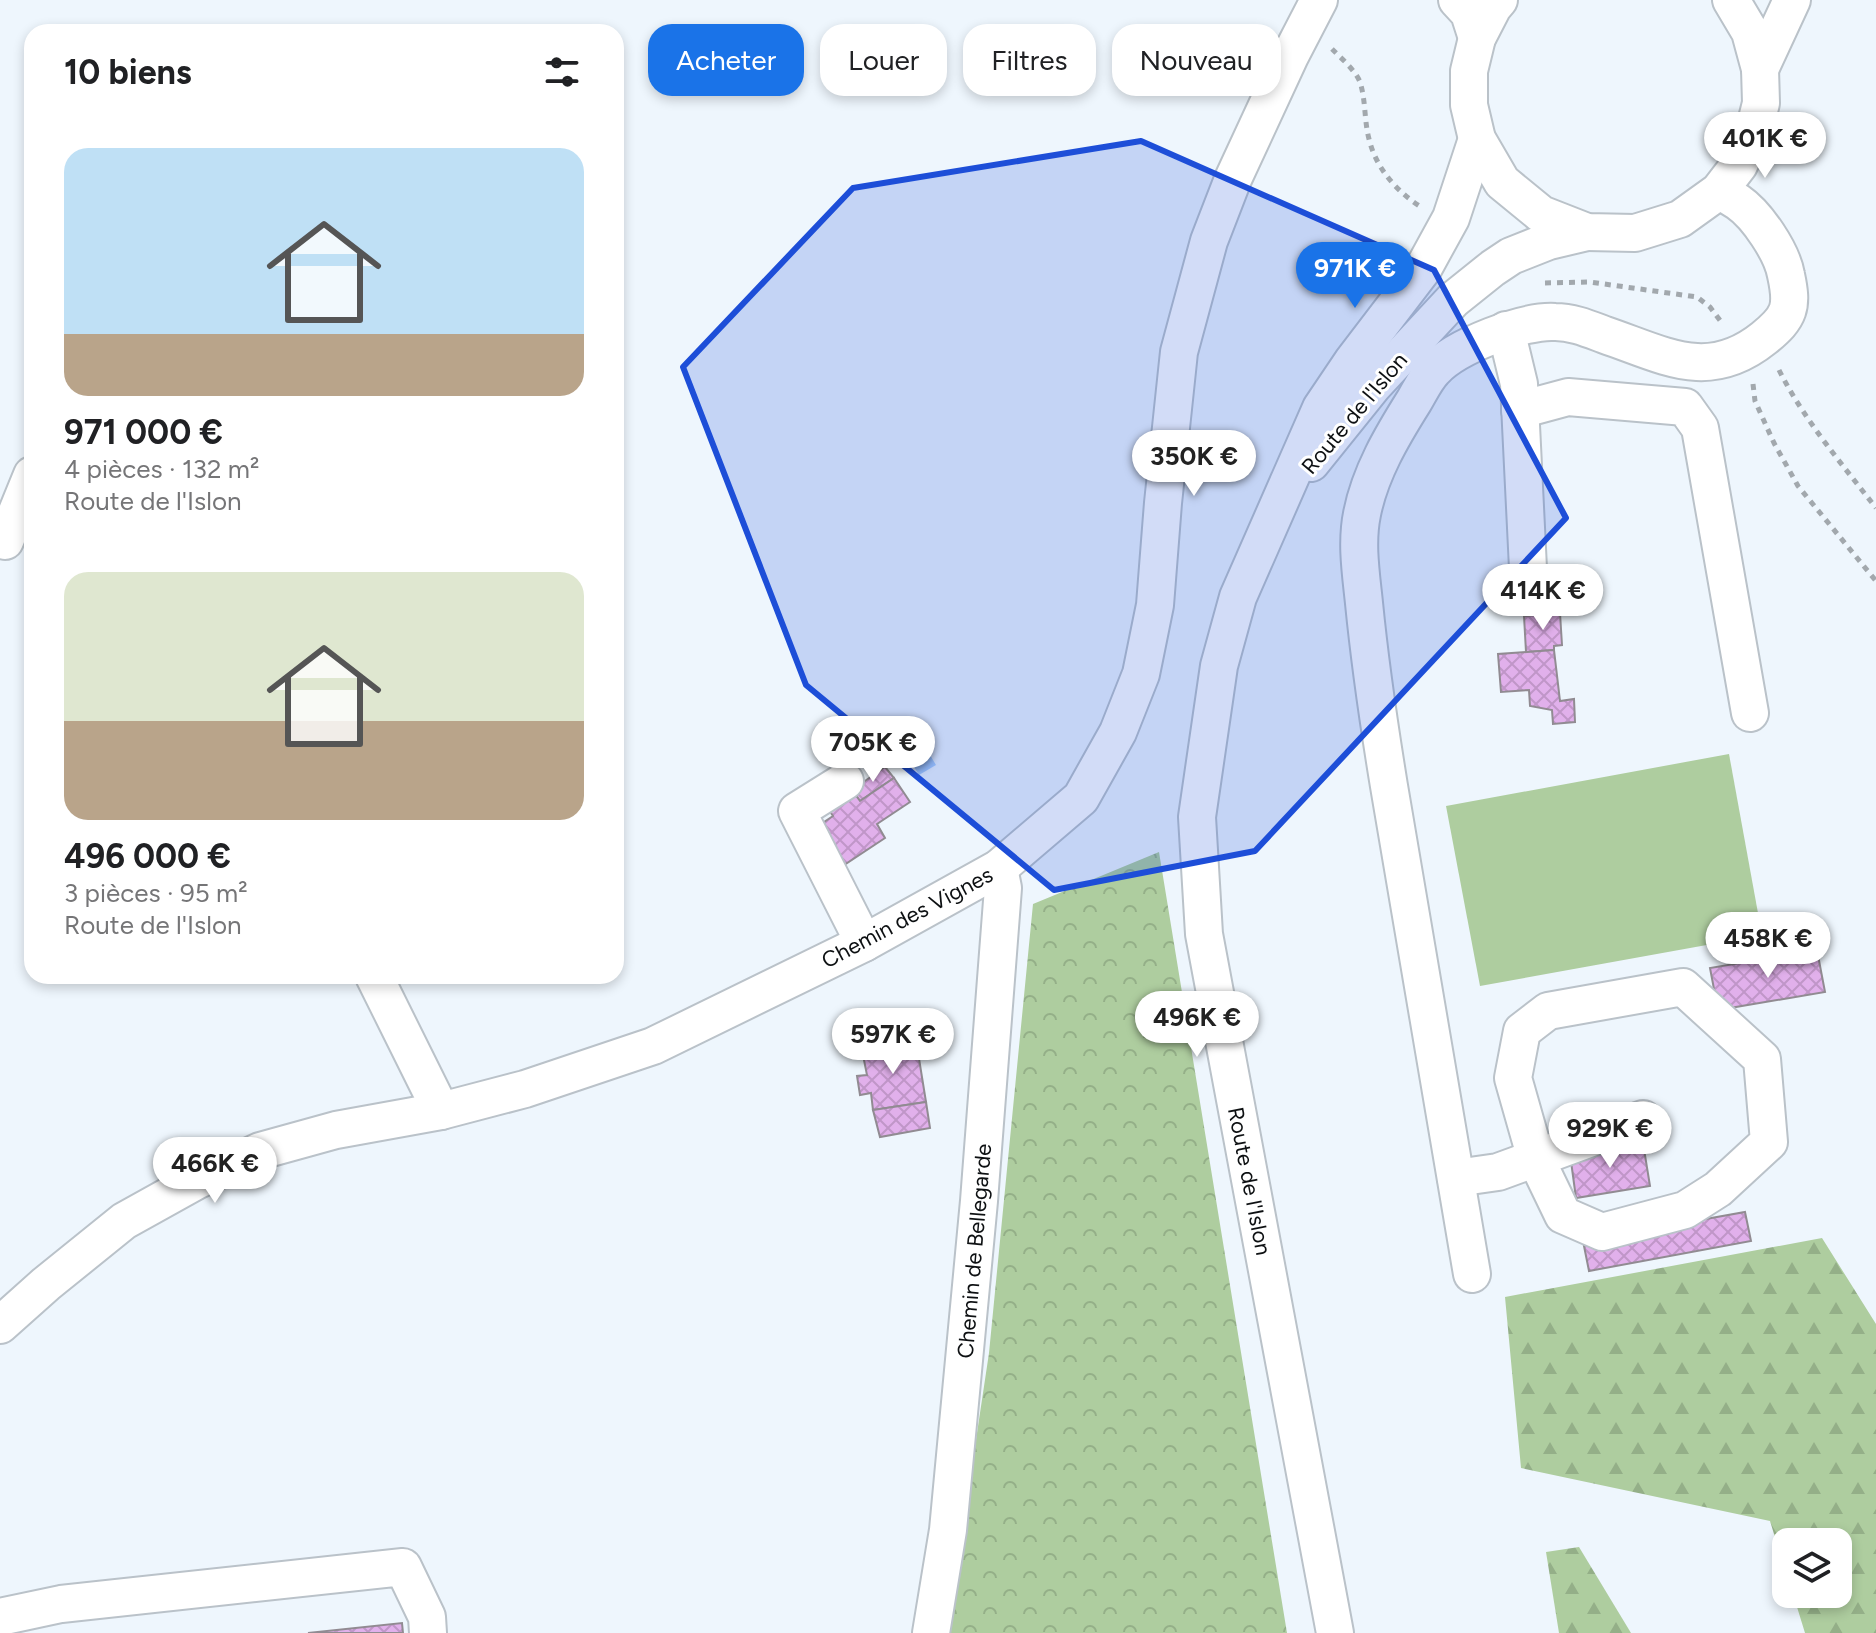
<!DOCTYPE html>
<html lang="fr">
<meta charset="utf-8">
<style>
:root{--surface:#fff;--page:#f2f2f2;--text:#202124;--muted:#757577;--accent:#1a73e8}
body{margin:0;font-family:Figtree,sans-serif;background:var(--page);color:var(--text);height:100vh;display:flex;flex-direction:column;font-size:30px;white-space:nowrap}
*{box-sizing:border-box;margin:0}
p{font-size:26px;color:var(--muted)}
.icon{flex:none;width:44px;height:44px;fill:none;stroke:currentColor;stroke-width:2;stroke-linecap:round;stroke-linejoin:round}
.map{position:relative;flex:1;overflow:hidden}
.sheet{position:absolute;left:24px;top:24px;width:600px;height:960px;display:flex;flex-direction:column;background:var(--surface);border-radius:24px;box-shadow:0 4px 12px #0003}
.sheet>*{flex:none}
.hud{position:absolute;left:648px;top:24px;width:760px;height:72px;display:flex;gap:16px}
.controls{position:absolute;left:1772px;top:1528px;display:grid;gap:16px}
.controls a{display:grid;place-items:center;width:80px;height:80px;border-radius:16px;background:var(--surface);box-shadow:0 4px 12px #0003;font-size:40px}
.price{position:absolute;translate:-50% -68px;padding:0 18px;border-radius:28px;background:#fff;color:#222;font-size:26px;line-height:52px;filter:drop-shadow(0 2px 4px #0008)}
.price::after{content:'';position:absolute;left:50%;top:48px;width:24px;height:18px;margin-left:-12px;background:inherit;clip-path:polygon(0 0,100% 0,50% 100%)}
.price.on{background:var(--accent);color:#fff}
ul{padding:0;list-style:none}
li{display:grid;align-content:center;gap:16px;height:424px;padding:0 40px}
li span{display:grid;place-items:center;height:248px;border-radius:24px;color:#555}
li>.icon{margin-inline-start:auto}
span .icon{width:144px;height:144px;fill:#fffc;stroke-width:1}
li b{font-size:34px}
h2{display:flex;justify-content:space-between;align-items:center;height:96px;padding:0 40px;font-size:34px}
.tag{padding:0 28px;border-radius:24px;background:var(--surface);box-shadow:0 4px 12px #0003;font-size:28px;line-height:72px}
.tag.on{background:var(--accent);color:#fff}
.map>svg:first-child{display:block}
</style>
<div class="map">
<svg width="1876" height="1633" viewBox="0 0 1876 1633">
<defs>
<pattern id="forest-firs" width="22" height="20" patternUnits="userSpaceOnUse" patternTransform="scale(2)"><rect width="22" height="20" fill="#aecd9f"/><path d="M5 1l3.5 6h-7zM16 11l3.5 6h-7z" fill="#94af88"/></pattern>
<pattern id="park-crowns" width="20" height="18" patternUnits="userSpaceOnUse" patternTransform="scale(2)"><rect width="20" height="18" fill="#aecd9f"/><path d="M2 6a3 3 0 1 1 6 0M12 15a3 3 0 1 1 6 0" fill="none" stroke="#94af88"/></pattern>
<pattern id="building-cross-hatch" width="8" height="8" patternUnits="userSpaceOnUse" patternTransform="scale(2)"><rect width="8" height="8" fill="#e1b0eb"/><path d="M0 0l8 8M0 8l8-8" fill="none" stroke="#c096c8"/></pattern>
</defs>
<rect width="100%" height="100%" fill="#eef6fd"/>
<!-- forest -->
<g fill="url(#forest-firs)">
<polygon points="1822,1238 1876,1324 1876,1633 1805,1633 1793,1594 1838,1594 1838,1542 1786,1542 1786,1573 1770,1521 1521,1468 1505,1297"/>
<polygon points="1579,1547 1631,1633 1559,1633 1546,1552"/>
</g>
<!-- park -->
<polygon fill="url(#park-crowns)" points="1159,852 1287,1633 947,1633 989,1353 1033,904"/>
<!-- pitch -->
<polygon fill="#aecd9f" points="1729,754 1762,935 1480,986 1446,806"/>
<!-- water -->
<polygon fill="#aacffe" points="912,725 936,765 919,775 895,736"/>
<!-- building -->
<g fill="url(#building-cross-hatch)" stroke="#918b92" stroke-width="2">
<polygon points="1560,613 1562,645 1554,646 1554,650 1526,652 1524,616"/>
<polygon points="1554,650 1560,701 1574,699 1575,722 1553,724 1552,710 1530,706 1529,690 1501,692 1498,654"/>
<polygon points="885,767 894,778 860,801 852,790"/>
<polygon points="894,778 910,802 877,824 885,838 844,865 818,826 833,816 827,807 852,790 860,801"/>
<polygon points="1817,950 1825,992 1718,1010 1710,968"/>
<polygon points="916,1040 926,1102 873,1110 871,1093 860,1095 857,1076 867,1075 862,1050"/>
<polygon points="926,1102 930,1128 880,1137 873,1110"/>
<polygon points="1643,1143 1650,1186 1576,1198 1570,1154"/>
<polygon points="1745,1212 1751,1241 1589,1271 1583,1241"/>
<polygon points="402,1623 403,1633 308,1633"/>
</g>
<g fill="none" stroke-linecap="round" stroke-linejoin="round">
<!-- minor casing -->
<g stroke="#bac2c9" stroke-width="40">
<g id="minor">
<polyline points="1457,0 1469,13 1477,38"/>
<polyline points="1499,0 1493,7 1477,38 1469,71 1469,105 1477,139 1502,182 1541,214 1587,232 1635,233 1680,219 1719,191 1739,165 1753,135 1761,103 1760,69 1750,32 1731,0"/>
<polyline points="1760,69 1792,0"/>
<polyline points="1506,330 1519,384 1529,589"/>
<polyline points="1520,410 1568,397 1685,407 1700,428 1750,713"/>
<polyline points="1311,463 1373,386 1453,300 1493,268 1511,256 1549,241 1587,232"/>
<polyline points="5,541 32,475"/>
<polyline points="845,781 797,811 864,943"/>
<polyline points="374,976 441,1111"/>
<polygon points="1683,987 1762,1059 1769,1142 1718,1189 1685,1210 1602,1232 1563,1215 1536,1159 1513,1078 1522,1031 1548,1011"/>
<polyline points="1456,1178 1498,1172 1643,1119"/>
<path d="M 1472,1274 C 1444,1111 1417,948 1389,786 C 1379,725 1370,664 1364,603 C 1361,574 1356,543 1362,514 C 1370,473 1392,436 1414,401 C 1420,391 1426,378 1434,370 C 1456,346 1524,320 1555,322 C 1573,322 1589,329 1605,335 C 1664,355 1708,383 1764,338 C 1790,317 1793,307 1786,275 C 1782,252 1757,215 1738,202 C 1732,198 1725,194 1719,191"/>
<polyline points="0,1325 46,1284 124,1221 196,1181 260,1151 336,1130 441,1111 525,1089 653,1046 864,943 999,868 1081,798 1118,732 1141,674 1155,605 1163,503 1179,352 1209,241 1233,179 1290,56 1319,0"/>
<polyline points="0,1617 61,1604 403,1567 427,1617 428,1633"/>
<polyline points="931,1633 948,1530 979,1201 1003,888 999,868"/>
<polyline points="1335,1633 1204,934 1197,817 1219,666 1238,597 1321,408 1352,362 1423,269 1451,218 1477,139"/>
</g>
</g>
<!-- path -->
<g stroke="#a2a8ad" stroke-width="5" stroke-dasharray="6 6" stroke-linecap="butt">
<path d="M 1332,49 C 1341,58 1355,70 1360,82 C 1366,101 1364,120 1369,139 C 1376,168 1396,191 1421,207"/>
<polyline points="1545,283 1590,282 1697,297 1710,307 1722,323"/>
<path d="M 1779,370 C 1804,420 1842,464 1876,508"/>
<polyline points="1753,384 1755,401 1774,443 1798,486 1876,581"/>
</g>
<!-- minor -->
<use href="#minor" stroke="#fff" stroke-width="36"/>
</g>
<!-- marked area -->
<path fill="#1d4ed8" fill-opacity="0.2" stroke="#1d4ed8" stroke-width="6" stroke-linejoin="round" d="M 1141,141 L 1434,270 L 1566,518 L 1255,851 L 1054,890 L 806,685 L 683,367 L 853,188 Z"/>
<g text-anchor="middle" stroke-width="6" stroke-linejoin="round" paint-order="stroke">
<!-- street labels -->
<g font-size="22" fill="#0d1012" stroke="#fff">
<text transform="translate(1354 413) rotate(-50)" y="8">Route de l'Islon</text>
<text transform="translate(907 917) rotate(-28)" y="8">Chemin des Vignes</text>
<text transform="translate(1250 1181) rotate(79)" y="8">Route de l'Islon</text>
<text transform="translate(974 1251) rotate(-85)" y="8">Chemin de Bellegarde</text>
</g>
</g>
</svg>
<div class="controls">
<a><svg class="icon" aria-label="layers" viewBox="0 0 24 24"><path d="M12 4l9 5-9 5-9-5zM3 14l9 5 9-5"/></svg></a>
</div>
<b class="price" style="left:1765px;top:180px">401K €</b>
<b class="price on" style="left:1355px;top:310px">971K €</b>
<b class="price" style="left:1194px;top:498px">350K €</b>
<b class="price" style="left:1543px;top:632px">414K €</b>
<b class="price" style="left:873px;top:784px">705K €</b>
<b class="price" style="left:1768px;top:980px">458K €</b>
<b class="price" style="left:1197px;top:1059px">496K €</b>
<b class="price" style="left:893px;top:1076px">597K €</b>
<b class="price" style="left:1610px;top:1170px">929K €</b>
<b class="price" style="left:215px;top:1205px">466K €</b>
<div class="hud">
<a class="tag on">Acheter</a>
<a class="tag">Louer</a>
<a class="tag">Filtres</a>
<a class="tag">Nouveau</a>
</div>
<section class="sheet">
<h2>10 biens<svg class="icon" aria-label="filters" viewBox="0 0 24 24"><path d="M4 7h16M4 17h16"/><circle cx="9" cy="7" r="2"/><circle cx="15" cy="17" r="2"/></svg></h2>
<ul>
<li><span style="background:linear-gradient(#bfe0f5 75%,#b9a48a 0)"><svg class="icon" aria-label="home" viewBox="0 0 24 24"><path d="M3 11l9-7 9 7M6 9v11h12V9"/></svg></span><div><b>971 000 €</b><p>4 pièces · 132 m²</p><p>Route de l'Islon</p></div></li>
<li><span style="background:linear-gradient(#dfe7d0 60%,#b9a48a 0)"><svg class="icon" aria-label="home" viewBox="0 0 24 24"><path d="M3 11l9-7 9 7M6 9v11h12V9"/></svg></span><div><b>496 000 €</b><p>3 pièces · 95 m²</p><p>Route de l'Islon</p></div></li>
</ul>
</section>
</div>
